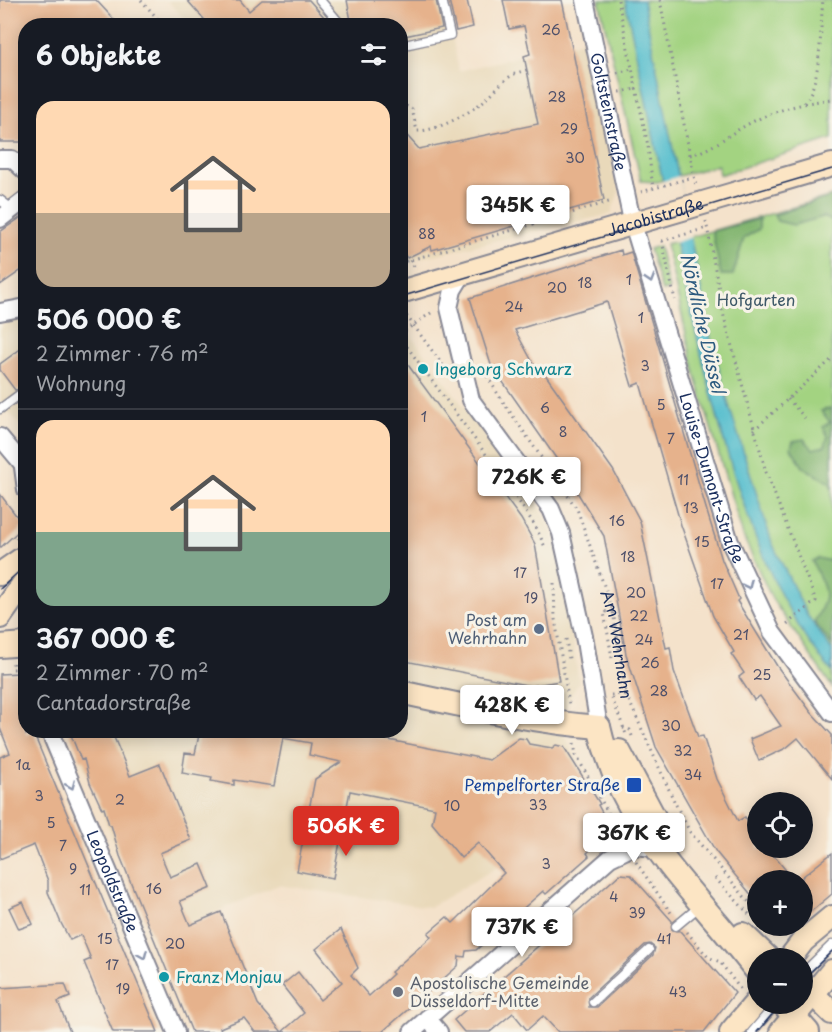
<!DOCTYPE html>
<html lang="de">
<meta charset="utf-8">
<style>
:root{--surface:#171b24;--page:#242831;--text:#f1f3f6;--muted:#9ea1a6;--line:#363941;--accent:#d93025}
body{margin:0;font-family:"Playpen Sans",sans-serif;background:var(--page);color:var(--text);height:100vh;display:flex;flex-direction:column;font-size:22px;white-space:nowrap}
*{box-sizing:border-box;margin:0}
p{font-size:20px;color:var(--muted)}
.icon{flex:none;width:33px;height:33px;fill:none;stroke:currentColor;stroke-width:2;stroke-linecap:round;stroke-linejoin:round}
.map{position:relative;flex:1;overflow:hidden}
.sheet{position:absolute;left:18px;top:18px;width:390px;height:720px;display:flex;flex-direction:column;background:var(--surface);border-radius:24px;box-shadow:0 3px 15px #0003}
.sheet>*{flex:none}
.fabs{position:absolute;left:747px;top:792px;display:grid;gap:12px}
.fabs a{display:grid;place-items:center;width:66px;height:66px;border-radius:50%;background:var(--surface);box-shadow:0 3px 15px #0003;font-size:30px}
.price{position:absolute;translate:-50% -51px;padding:0 14px;border-radius:6px;background:#fff;color:#222;font-size:20px;line-height:39px;filter:drop-shadow(0 2px 3px #0008)}
.price::after{content:'';position:absolute;left:50%;top:36px;width:18px;height:14px;margin-left:-9px;background:inherit;clip-path:polygon(0 0,100% 0,50% 100%)}
.price.on{background:var(--accent);color:#fff}
ul{padding:0;list-style:none}
li{display:grid;align-content:center;gap:12px;height:318px;padding:0 18px}
li+li{border-top:2px solid var(--line)}
li span{display:grid;place-items:center;height:186px;border-radius:18px;color:#555}
li>.icon{margin-inline-start:auto}
span .icon{width:108px;height:108px;fill:#fffc;stroke-width:1}
li b{font-size:26px}
h2{display:flex;justify-content:space-between;align-items:center;height:72px;padding:0 18px;font-size:26px}
.map>svg:first-child{display:block}
</style>
<div class="map">
<svg width="832" height="1032" viewBox="0 0 832 1032">
<rect width="100%" height="100%" fill="#f7f3e8"/>
<filter id="ink" filterUnits="userSpaceOnUse"><feTurbulence type="fractalNoise" baseFrequency=".0167" numOctaves="2"/><feDisplacementMap in="SourceGraphic" scale="12" xChannelSelector="R" yChannelSelector="G"/><feConvolveMatrix kernelMatrix="1 2 1 2 8 2 1 2 1" color-interpolation-filters="sRGB"/></filter>
<filter id="wash" filterUnits="userSpaceOnUse"><feTurbulence type="fractalNoise" baseFrequency=".008" numOctaves="4" result="noise"/><feDisplacementMap in="SourceGraphic" scale="24" xChannelSelector="R" yChannelSelector="G"/><feGaussianBlur stdDeviation="1.35" result="paint"/><feColorMatrix in="noise" values="0 0 0 0 0 0 0 0 0 0 0 0 0 0 0 0 0 1.4 0 .05"/><feComposite in="paint" operator="in"/></filter>
<g filter="url(#wash)">
<rect width="100%" height="100%" fill="#f4e2cb"/>
<!-- built -->
<g fill="#e9d9ba">
<polygon points="167,0 445,0 459,71 587,40 619,191 611,214 404,262 400,258 400,26 190,25"/>
<polygon points="25,310 25,431 0,402 0,328"/>
<polygon points="400,321 543,512 560,556 579,681 560,717 401,686"/>
<polygon points="401,697 563,731 598,807 588,852 530,902 499,866 430,907 278,885 153,939 69,731 400,730"/>
</g>
<!-- green -->
<g fill="#a3d381" stroke="#5f8170" stroke-width="1.5">
<polygon points="599,0 832,0 832,139 719,175 718,165 657,182 641,181"/>
<polygon points="832,196 832,687 772,599 743,536 695,374 666,244"/>
<polygon points="659,246 669,289 662,291 649,249"/>
</g>
<!-- forest -->
<g fill="#82b56f" stroke="#4e7266" stroke-width="1.5">
<polygon points="832,196 832,221 823,217 794,225 777,221 774,215"/>
<polygon points="759,219 759,229 744,238 733,275 721,275 712,231"/>
<polygon points="832,408 832,489 830,483 803,467 791,448 793,441 804,439 813,449 825,446 828,436 823,427 830,422 821,411"/>
<path d="M 832,547 L 832,645 L 814,622 C 832,592 825,591 812,561 L 818,558 L 830,561 Z"/>
</g>
<!-- water -->
<path fill="#52bdcd" stroke="#367696" stroke-width="1.5" d="M 625,0 L 643,0 L 711,340 L 730,409 L 772,543 L 807,615 L 832,650 L 832,672 C 777,607 750,529 726,448 C 707,381 691,314 676,245 C 659,163 642,82 625,0 Z"/>
<!-- pier -->
<polygon fill="#f4e2cb" points="679,176 692,237 673,243 660,182"/>
<g id="blocks">
<!-- building -->
<g fill="#e6b28c" fill-rule="evenodd">
<polygon points="0,0 96,0 120,26 26,26 26,142 0,142"/>
<polygon points="187,0 240,0 249,11 262,0 309,0 332,26 210,26"/>
<polygon points="347,0 436,0 442,28 400,37 400,26 352,26"/>
<polygon points="449,0 467,0 473,27 456,31"/>
<polygon points="503,0 562,0 604,200 432,250 431,246 407,258 400,249 400,128 419,149 538,124 524,56 530,54 524,26 509,29"/>
<polygon points="26,214 26,267 0,285 0,232"/>
<polygon points="621,250 622,255 631,252 708,515 722,560 739,599 737,601 777,666 811,712 832,735 832,779 798,738 786,748 759,761 750,739 781,726 760,696 754,700 739,677 744,673 731,654 734,652 713,616 681,525 640,383 632,386 607,302 515,330 537,370 542,370 613,470 640,521 666,648 670,647 674,671 698,737 703,736 717,779 738,821 745,817 758,835 758,848 765,848 768,853 770,851 794,880 758,880 758,903 716,852 656,747 626,654 604,536 558,461 491,365 470,298"/>
<polygon points="26,345 26,405 22,400 24,392 21,389 15,390 0,370 0,364"/>
<polygon points="400,354 521,519 535,544 559,681 531,686 400,660"/>
<polygon points="0,494 24,526 0,548"/>
<polygon points="19,673 26,735 33,732 158,1032 113,1032 84,962 91,959 81,935 70,940 61,923 48,892 48,881 34,845 0,859 0,757 10,753 0,728 0,674"/>
<polygon points="69,730 111,730 130,776 160,764 191,840 160,853 170,877 201,864 211,888 180,901 190,925 221,912 258,1004 282,1032 304,1013 282,985 298,972 320,1000 342,982 316,949 341,929 358,968 351,975 369,996 393,974 391,972 431,937 428,933 447,917 453,923 504,873 478,843 461,858 432,823 435,808 350,791 333,878 297,871 315,779 341,762 309,755 311,743 283,738 274,786 234,780 234,785 211,781 212,778 182,773 185,753 195,754 200,730 356,730 359,734 489,760 519,738 526,739 529,744 552,748 556,745 564,747 600,804 598,805 611,829 587,853 589,856 546,894 543,891 476,950 466,951 465,957 459,956 458,966 382,1032 255,1032 244,1018 220,1028 222,1032 192,1032 120,856 111,825 109,825 104,808 102,809 90,783 84,759 81,760"/>
<polygon points="832,853 832,894 802,919 802,877"/>
<path d="M 620,874 L 631,875 L 672,921 L 672,930 L 680,931 L 735,993 L 704,1032 L 558,1032 L 543,1016 L 527,1030 L 513,1013 L 490,1032 L 464,1032 L 454,1020 ZM 650,944 L 655,948 L 653,955 L 597,1007 L 589,1007 L 589,997 L 645,945 Z"/>
<polygon points="23,902 33,924 19,929 9,908"/>
<polygon points="65,984 70,997 58,1002 70,1032 0,1032 0,988"/>
</g>
</g>
</g>
<g filter="url(#ink)">
<use href="#blocks" fill-opacity="0" stroke="#888894" stroke-width="1.5"/>
<g fill="none" stroke-linecap="round" stroke-linejoin="round">
<!-- lane casing -->
<g stroke="#888894" stroke-width="11">
<g id="lane">
<polyline points="320,0 342,26"/>
<polyline points="400,46 450,35 442,0"/>
<polyline points="0,200 12,209"/>
<polyline points="0,409 19,395"/>
<polyline points="676,926 700,906"/>
<polyline points="802,974 832,945"/>
<polyline points="593,1002 649,950"/>
<polyline points="752,1032 776,1004"/>
</g>
</g>
<!-- street casing -->
<g stroke="#888894" stroke-width="20">
<g id="street">
<path id="s2" d="M 585,0 L 632,221 L 730,542 L 772,632 L 832,713"/>
<polyline points="0,159 12,159 26,172"/>
<polyline points="0,219 26,199"/>
<polyline points="464,272 453,290 449,308 471,400 551,509 561,533 585,641 599,727"/>
<polyline points="0,312 26,307"/>
<polyline points="0,437 26,468"/>
<polyline points="23,467 26,490"/>
<path id="s3" d="M 49,730 L 176,1032"/>
<polyline points="427,1018 439,1032"/>
<polyline points="412,1032 610,858 635,846 654,848"/>
</g>
</g>
<!-- secondary casing -->
<g stroke="#888894" stroke-width="26">
<g id="secondary">
<path id="s4" d="M 400,292 L 832,165"/>
<polyline points="0,574 26,556"/>
<polyline points="0,617 26,580"/>
<polyline points="0,646 26,644"/>
<path d="M 400,692 C 466,706 532,722 599,727"/>
<path d="M 599,727 C 623,832 696,892 758,973"/>
<polyline points="619,751 667,841"/>
<polyline points="743,934 768,958"/>
<polyline points="790,958 803,941 832,917"/>
<polyline points="802,983 832,1013"/>
<polyline points="783,1004 808,1032"/>
<polyline points="731,1032 758,1000"/>
<polyline points="781,1032 832,971"/>
</g>
</g>
<!-- path -->
<g stroke="#888894" stroke-width="3" stroke-dasharray="1.5 4.5" stroke-linecap="butt">
<polyline points="141,0 164,26"/>
<polyline points="618,0 648,146 653,189"/>
<polyline points="660,0 696,186"/>
<polyline points="617,73 632,69"/>
<polyline points="620,92 636,89"/>
<path d="M 804,103 C 822,84 820,26 823,0"/>
<path d="M 406,106 L 412,109 L 417,131 C 437,131 466,115 481,103 C 499,89 503,75 527,70"/>
<path d="M 690,155 C 711,150 725,137 743,127 C 770,111 802,103 832,99"/>
<polyline points="641,192 693,177"/>
<polyline points="706,221 724,317 766,472 816,601 787,624"/>
<polyline points="662,241 675,300"/>
<polyline points="662,241 707,228"/>
<polyline points="410,260 415,268"/>
<polyline points="400,263 612,201"/>
<polyline points="403,311 447,371"/>
<polyline points="400,334 434,311"/>
<polyline points="400,337 501,475 536,527 545,547"/>
<path id="s1" d="M 481,366 L 501,399 L 577,509 L 613,611 L 626,694 L 675,803 L 690,832 L 754,908 L 758,916"/>
<polyline points="788,399 805,418"/>
<polyline points="754,430 832,359"/>
<polyline points="24,505 26,513"/>
<polyline points="16,539 26,530"/>
<polyline points="554,583 555,619 569,704"/>
<polyline points="566,639 569,659"/>
<polyline points="612,658 604,612 613,611"/>
<polyline points="13,663 13,669 26,668"/>
<polyline points="505,685 506,693"/>
<polyline points="611,695 625,694"/>
<polyline points="612,698 626,734"/>
<polyline points="623,728 630,730 632,736"/>
<polyline points="574,743 576,755 621,836"/>
<polyline points="636,862 671,913"/>
<polyline points="715,878 749,914"/>
<polyline points="687,932 708,957 720,962 741,990"/>
</g>
<!-- lane -->
<use href="#lane" stroke="#fff" stroke-width="8"/>
<!-- street -->
<use href="#street" stroke="#fff" stroke-width="16"/>
<!-- secondary -->
<use href="#secondary" stroke="#fce5c4" stroke-width="22"/>
<!-- tram -->
<g stroke="#1b2f5e" stroke-width="1.5">
<polyline points="400,297 832,169"/>
<polyline points="0,589 26,565"/>
<polyline points="802,980 832,951"/>
<polyline points="757,1032 781,1004"/>
</g>
</g>
<!-- one-way arrows -->
<defs><path id="oneway-chevron" d="M-2-3.5L2.5 0L-2 3.5" fill="none" stroke-width="1.6" stroke-linecap="round" stroke-linejoin="round" transform="scale(1.5)"/></defs>
<g stroke="#8d97ae">
<use href="#oneway-chevron" transform="translate(650 279) rotate(73)"/>
<use href="#oneway-chevron" transform="translate(748 585) rotate(64)"/>
<use href="#oneway-chevron" transform="translate(71 785) rotate(67)"/>
<use href="#oneway-chevron" transform="translate(143 955) rotate(67)"/>
</g>
</g>
<!-- markers -->
<g fill="#0f9aa8" stroke="#f7f3e8" stroke-width="2">
<circle cx="423" cy="369" r="6"/>
<circle cx="164" cy="977" r="6"/>
</g>
<circle fill="#5c6f8a" stroke="#f7f3e8" stroke-width="2" cx="539" cy="629" r="6"/>
<rect fill="#1a4fb4" stroke="#f7f3e8" stroke-width="2" x="626" y="777" width="16" height="16" rx="3"/>
<circle fill="#6b7280" stroke="#f7f3e8" stroke-width="2" cx="398" cy="992" r="6"/>
<g text-anchor="middle" stroke-width="6" stroke-linejoin="round" paint-order="stroke">
<!-- number labels -->
<g font-size="14" fill="#4e506a">
<text x="551" y="35">26</text>
<text x="557" y="102">28</text>
<text x="569" y="134">29</text>
<text x="575" y="163">30</text>
<text x="427" y="239">88</text>
<text x="629" y="285">1</text>
<text x="585" y="288">18</text>
<text x="557" y="293">20</text>
<text x="514" y="312">24</text>
<text x="641" y="323">1</text>
<text x="645" y="371">3</text>
<text x="661" y="410">5</text>
<text x="545" y="413">6</text>
<text x="424" y="422">1</text>
<text x="563" y="437">8</text>
<text x="671" y="444">7</text>
<text x="683" y="485">11</text>
<text x="691" y="513">13</text>
<text x="617" y="526">16</text>
<text x="702" y="547">15</text>
<text x="628" y="562">18</text>
<text x="520" y="578">17</text>
<text x="717" y="589">17</text>
<text x="636" y="598">20</text>
<text x="531" y="603">19</text>
<text x="639" y="621">22</text>
<text x="741" y="640">21</text>
<text x="644" y="645">24</text>
<text x="650" y="668">26</text>
<text x="762" y="680">25</text>
<text x="659" y="696">28</text>
<text x="671" y="731">30</text>
<text x="683" y="756">32</text>
<text x="23" y="770">1a</text>
<text x="693" y="780">34</text>
<text x="39" y="801">3</text>
<text x="120" y="805">2</text>
<text x="538" y="810">33</text>
<text x="452" y="811">10</text>
<text x="51" y="828">5</text>
<text x="63" y="851">7</text>
<text x="546" y="869">3</text>
<text x="73" y="874">9</text>
<text x="154" y="894">16</text>
<text x="85" y="895">11</text>
<text x="614" y="902">4</text>
<text x="637" y="918">39</text>
<text x="105" y="944">15</text>
<text x="664" y="944">41</text>
<text x="175" y="949">20</text>
<text x="112" y="970">17</text>
<text x="123" y="994">19</text>
<text x="678" y="997">43</text>
</g>
<!-- street labels -->
<g font-size="16" fill="#1b2f5e" stroke="#f7f3e8">
<text dy="6" stroke="none"><textPath href="#s2" startOffset="114">Goltsteinstraße</textPath></text>
<text dy="6" stroke="none"><textPath href="#s4" startOffset="266">Jacobistraße</textPath></text>
<text dy="6" stroke="none"><textPath href="#s2" startOffset="495">Louise-Dumont-Straße</textPath></text>
<text dy="6" stroke="none"><textPath href="#s1" startOffset="314">Am Wehrhahn</textPath></text>
<text dy="6" stroke="none"><textPath href="#s3" startOffset="164">Leopoldstraße</textPath></text>
</g>
<!-- park labels -->
<g font-size="16" fill="#3d5867" stroke="#f7f3e8">
<text x="756" y="306">Hofgarten</text>
</g>
<!-- culture labels -->
<g font-size="16" fill="#0d838f" stroke="#f7f3e8" text-anchor="start">
<text x="435" y="375">Ingeborg Schwarz</text>
<text x="176" y="983">Franz Monjau</text>
</g>
<!-- service labels -->
<g font-size="16" fill="#4e5e75" stroke="#f7f3e8" text-anchor="end">
<text x="527" y="626">Post am<tspan x="527" dy="18">Wehrhahn</tspan></text>
</g>
<!-- transit labels -->
<g font-size="16" fill="#164399" stroke="#f7f3e8" text-anchor="end">
<text x="620" y="791">Pempelforter Straße</text>
</g>
<!-- worship labels -->
<g font-size="16" fill="#5b616d" stroke="#f7f3e8" text-anchor="start">
<text x="410" y="989">Apostolische Gemeinde<tspan x="410" dy="18">Düsseldorf-Mitte</tspan></text>
</g>
<!-- water labels -->
<g font-size="18" font-style="italic" fill="#2c5a7f" stroke="#f7f3e8">
<text transform="translate(702 323) rotate(77)" y="6">Nördliche Düssel</text>
</g>
</g>
</svg>
<div class="fabs">
<a><svg class="icon" aria-label="locate" viewBox="0 0 24 24"><circle cx="12" cy="12" r="6"/><path d="M12 2v4M12 18v4M2 12h4M18 12h4"/></svg></a>
<a>+</a>
<a>−</a>
</div>
<b class="price" style="left:518px;top:236px">345K €</b>
<b class="price" style="left:529px;top:508px">726K €</b>
<b class="price" style="left:512px;top:736px">428K €</b>
<b class="price on" style="left:346px;top:857px">506K €</b>
<b class="price" style="left:634px;top:864px">367K €</b>
<b class="price" style="left:522px;top:958px">737K €</b>
<section class="sheet">
<h2>6 Objekte<svg class="icon" aria-label="filters" viewBox="0 0 24 24"><path d="M4 7h16M4 17h16"/><circle cx="9" cy="7" r="2"/><circle cx="15" cy="17" r="2"/></svg></h2>
<ul>
<li><span style="background:linear-gradient(#ffd9b3 60%,#b9a48a 0)"><svg class="icon" aria-label="home" viewBox="0 0 24 24"><path d="M3 11l9-7 9 7M6 9v11h12V9"/></svg></span><div><b>506 000 €</b><p>2 Zimmer · 76 m²</p><p>Wohnung</p></div></li>
<li><span style="background:linear-gradient(#ffd9b3 60%,#7fa58c 0)"><svg class="icon" aria-label="home" viewBox="0 0 24 24"><path d="M3 11l9-7 9 7M6 9v11h12V9"/></svg></span><div><b>367 000 €</b><p>2 Zimmer · 70 m²</p><p>Cantadorstraße</p></div></li>
</ul>
</section>
</div>
